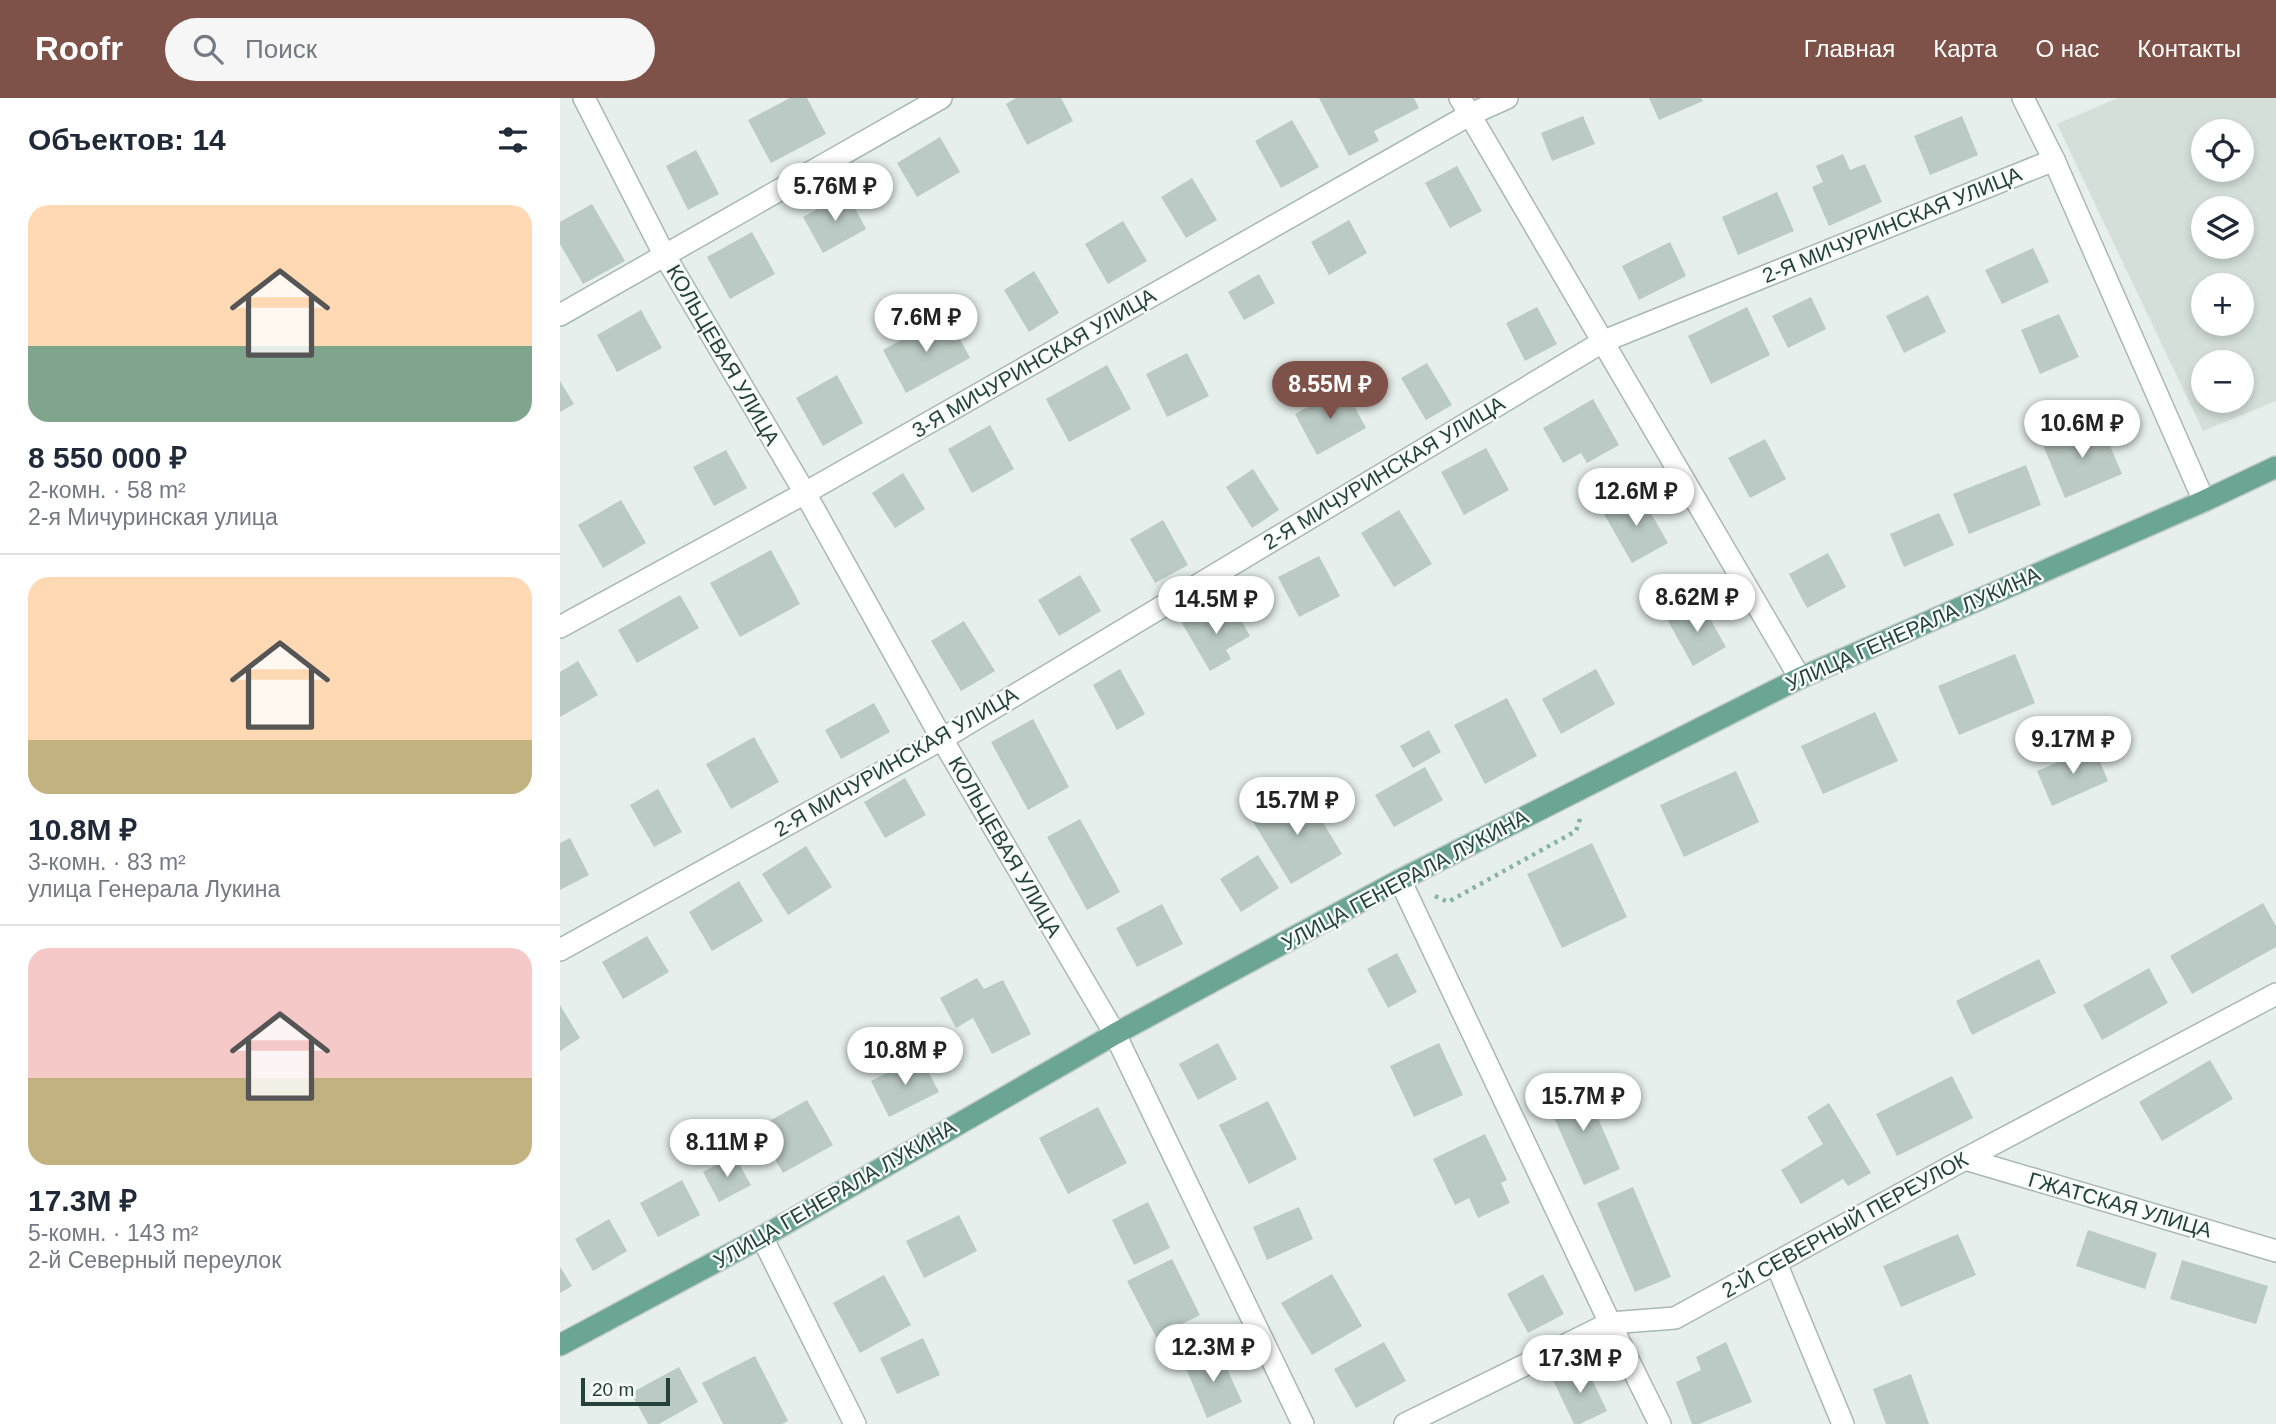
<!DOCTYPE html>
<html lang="ru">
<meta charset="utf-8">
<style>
:root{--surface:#fff;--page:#f6f6f7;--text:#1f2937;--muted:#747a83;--line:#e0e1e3;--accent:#7f5249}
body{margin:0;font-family:Arial,sans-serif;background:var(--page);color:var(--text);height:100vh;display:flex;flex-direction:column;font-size:26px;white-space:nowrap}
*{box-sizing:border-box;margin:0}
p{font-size:23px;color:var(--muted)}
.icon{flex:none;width:38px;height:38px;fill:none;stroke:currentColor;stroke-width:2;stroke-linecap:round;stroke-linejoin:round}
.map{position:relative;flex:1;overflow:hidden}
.details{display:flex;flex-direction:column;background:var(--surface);width:560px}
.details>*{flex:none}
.buttons{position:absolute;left:1631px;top:21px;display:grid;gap:14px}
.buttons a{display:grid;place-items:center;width:63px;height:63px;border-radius:50%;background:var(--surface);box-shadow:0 4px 10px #0003;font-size:35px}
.scale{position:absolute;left:21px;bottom:18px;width:89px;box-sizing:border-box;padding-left:7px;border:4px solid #24423a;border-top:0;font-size:19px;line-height:24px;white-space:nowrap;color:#24423a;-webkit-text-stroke:5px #f7fbf9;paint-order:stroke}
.price{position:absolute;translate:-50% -60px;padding:0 16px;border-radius:24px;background:#fff;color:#222;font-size:23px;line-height:46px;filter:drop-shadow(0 2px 4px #0008)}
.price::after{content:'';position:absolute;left:50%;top:42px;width:21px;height:16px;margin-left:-10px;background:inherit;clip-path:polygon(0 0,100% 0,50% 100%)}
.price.active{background:var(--accent);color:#fff}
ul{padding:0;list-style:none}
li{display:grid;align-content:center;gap:14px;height:371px;padding:0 28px}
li+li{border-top:2px solid var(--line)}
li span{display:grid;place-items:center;height:217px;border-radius:21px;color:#555}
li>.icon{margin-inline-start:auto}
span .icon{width:126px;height:126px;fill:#fffc;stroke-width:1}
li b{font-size:30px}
h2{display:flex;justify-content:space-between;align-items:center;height:84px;padding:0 28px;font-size:30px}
header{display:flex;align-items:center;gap:42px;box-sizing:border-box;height:98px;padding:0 35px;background:var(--accent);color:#fff}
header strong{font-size:33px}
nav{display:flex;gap:38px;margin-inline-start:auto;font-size:24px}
.search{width:490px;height:63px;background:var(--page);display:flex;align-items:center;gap:18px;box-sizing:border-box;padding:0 24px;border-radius:38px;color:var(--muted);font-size:26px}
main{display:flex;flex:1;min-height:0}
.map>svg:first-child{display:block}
</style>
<header>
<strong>Roofr</strong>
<div class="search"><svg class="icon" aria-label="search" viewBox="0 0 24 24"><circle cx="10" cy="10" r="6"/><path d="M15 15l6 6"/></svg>Поиск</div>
<nav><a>Главная</a><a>Карта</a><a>О нас</a><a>Контакты</a></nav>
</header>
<main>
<section class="details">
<h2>Объектов: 14<svg class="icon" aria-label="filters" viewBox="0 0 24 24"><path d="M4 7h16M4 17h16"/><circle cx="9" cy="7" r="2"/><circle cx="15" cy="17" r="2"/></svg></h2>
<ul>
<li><span style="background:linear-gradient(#ffd9b3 65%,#7fa58c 0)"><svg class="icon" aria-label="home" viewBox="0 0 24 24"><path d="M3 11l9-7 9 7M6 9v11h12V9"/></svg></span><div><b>8 550 000 ₽</b><p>2-комн. · 58 m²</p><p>2-я Мичуринская улица</p></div></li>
<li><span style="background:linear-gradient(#ffd9b3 75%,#c2b280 0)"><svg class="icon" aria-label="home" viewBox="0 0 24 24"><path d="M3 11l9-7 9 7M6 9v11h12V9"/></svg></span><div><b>10.8M ₽</b><p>3-комн. · 83 m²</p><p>улица Генерала Лукина</p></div></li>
<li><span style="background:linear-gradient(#f6c9c9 60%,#c2b280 0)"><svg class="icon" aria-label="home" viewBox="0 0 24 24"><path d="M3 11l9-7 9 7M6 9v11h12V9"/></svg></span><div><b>17.3M ₽</b><p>5-комн. · 143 m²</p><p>2-й Северный переулок</p></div></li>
</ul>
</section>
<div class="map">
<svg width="1716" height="1326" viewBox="0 0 1716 1326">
<rect width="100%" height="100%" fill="#e6efeb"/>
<!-- built -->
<path fill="#d4dfda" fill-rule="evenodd" d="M 1558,0 L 1716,0 L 1716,303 L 1643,333 L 1497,26 ZM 1643,33 L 1682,33 L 1682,72 L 1643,72 ZM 1643,110 L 1682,110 L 1682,149 L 1643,149 ZM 1643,187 L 1682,187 L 1682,226 L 1643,226 ZM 1643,264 L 1682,264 L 1682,303 L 1643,303 Z"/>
<!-- building -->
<g fill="#bbcac4">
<polygon points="230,0 247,0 266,36 211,65 188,22"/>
<polygon points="456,0 501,0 513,23 467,47 446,6"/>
<polygon points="759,0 854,0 859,10 814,33 819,43 789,58"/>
<polygon points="1089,0 1141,0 1143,3 1099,22"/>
<polygon points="1023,18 1035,46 992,63 981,35"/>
<polygon points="1402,18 1418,57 1370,77 1354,38"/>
<polygon points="732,22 759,69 721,90 695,43"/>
<polygon points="380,39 400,74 357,99 337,65"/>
<polygon points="136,52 159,96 128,112 106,68"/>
<polygon points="1283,56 1290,72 1305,66 1322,104 1269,128 1252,89 1263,84 1256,68"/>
<polygon points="897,68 922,113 890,130 865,85"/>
<polygon points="632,80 657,122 626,140 601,99"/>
<polygon points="1217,94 1234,133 1178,157 1162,119"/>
<polygon points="287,95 306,131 263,155 243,119"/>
<polygon points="32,106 65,163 23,186 0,146 0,124"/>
<polygon points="789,122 807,155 769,177 751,144"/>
<polygon points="563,123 587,163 548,186 525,146"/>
<polygon points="192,134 215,176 170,201 147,159"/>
<polygon points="1110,144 1126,178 1079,202 1062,168"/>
<polygon points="1473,150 1489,184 1442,206 1425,172"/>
<polygon points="474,173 499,215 469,234 444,192"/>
<polygon points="699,176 715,205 684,222 668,194"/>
<polygon points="1368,197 1386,234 1344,255 1326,218"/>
<polygon points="1251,199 1266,231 1228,250 1212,218"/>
<polygon points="977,209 997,246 965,263 946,225"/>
<polygon points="1187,209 1210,257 1151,286 1128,238"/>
<polygon points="81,212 102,250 57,274 37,237"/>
<polygon points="1499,216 1519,259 1480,276 1461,232"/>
<polygon points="387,217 410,260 346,295 323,252"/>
<polygon points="627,255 649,298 607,319 586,276"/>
<polygon points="867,265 892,307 866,322 841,280"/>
<polygon points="547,267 571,311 509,344 486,301"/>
<polygon points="277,277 303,325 263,348 236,300"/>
<polygon points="0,283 14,306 0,314"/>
<polygon points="784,289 806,330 757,357 735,316"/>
<polygon points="1033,301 1059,347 1027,365 1021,355 1003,365 983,330"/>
<polygon points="1540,324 1562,376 1505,400 1483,347"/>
<polygon points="430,327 454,371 412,395 388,351"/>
<polygon points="1205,341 1226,381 1190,400 1168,360"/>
<polygon points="926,350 949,392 904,417 881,374"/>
<polygon points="166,352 187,390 154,408 133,369"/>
<polygon points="1466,367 1481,407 1409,436 1393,396"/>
<polygon points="693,371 719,412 692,430 666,389"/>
<polygon points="343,375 365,411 335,430 312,395"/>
<polygon points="1080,396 1108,445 1072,465 1044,416"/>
<polygon points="61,402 86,445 43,470 18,427"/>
<polygon points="839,412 872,466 834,489 801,435"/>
<polygon points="1379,415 1394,447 1344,469 1330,436"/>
<polygon points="603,422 628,467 595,485 570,441"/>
<polygon points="211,452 240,506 180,539 150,485"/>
<polygon points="1268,455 1286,489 1247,510 1229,476"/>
<polygon points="759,458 780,498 739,519 718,479"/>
<polygon points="520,477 541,513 499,538 478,502"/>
<polygon points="120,497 139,530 77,565 58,532"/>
<polygon points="1141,505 1166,549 1133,568 1108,523"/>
<polygon points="674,510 690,538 666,552 671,561 650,573 622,525 642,513 649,524"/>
<polygon points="404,523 435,573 401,593 371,543"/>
<polygon points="1455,556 1475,605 1399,637 1378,588"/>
<polygon points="18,563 38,597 0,619 0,574"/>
<polygon points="560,571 585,616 557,632 533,587"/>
<polygon points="1036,571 1055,606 1001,636 982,601"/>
<polygon points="947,600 977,658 925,686 894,627"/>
<polygon points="314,605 330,634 281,661 265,632"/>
<polygon points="1315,614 1338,663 1263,696 1241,648"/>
<polygon points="473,621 509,689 468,712 431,644"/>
<polygon points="869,632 881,654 853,670 840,648"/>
<polygon points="194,639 219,684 171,711 146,666"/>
<polygon points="1534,649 1548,683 1492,708 1477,673"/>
<polygon points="865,669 883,702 834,729 815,697"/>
<polygon points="1176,673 1199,724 1124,759 1100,707"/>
<polygon points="345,680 366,717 325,740 304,704"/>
<polygon points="98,691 122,734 94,749 70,707"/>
<polygon points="743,691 782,756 731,786 692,722"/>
<polygon points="520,721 560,794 527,812 487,739"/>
<polygon points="10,740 29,777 0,792 0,745"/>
<polygon points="1032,745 1067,819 1002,850 967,776"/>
<polygon points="246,748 272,789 228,817 202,776"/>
<polygon points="698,757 719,790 681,814 660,781"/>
<polygon points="179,783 203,823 152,853 129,814"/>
<polygon points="1703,805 1716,828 1716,849 1632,896 1610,858"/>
<polygon points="602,806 623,846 577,869 556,830"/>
<polygon points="87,838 109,874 63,901 42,864"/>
<polygon points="837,855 857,894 828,910 807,871"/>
<polygon points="1479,861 1496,895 1412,937 1396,903"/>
<polygon points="1589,870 1608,905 1542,942 1523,907"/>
<polygon points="417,880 424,891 443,882 471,936 432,956 413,920 396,930 380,900"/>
<polygon points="0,907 20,940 0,953"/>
<polygon points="658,945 677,981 638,1002 619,966"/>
<polygon points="879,945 903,997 854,1019 830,968"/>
<polygon points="360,958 379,994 329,1019 311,983"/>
<polygon points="1650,962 1673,1001 1602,1043 1579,1004"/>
<polygon points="1392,978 1413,1020 1337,1058 1316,1016"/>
<polygon points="1022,983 1060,1071 1024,1087 985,999"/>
<polygon points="247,1002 273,1047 223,1075 197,1030"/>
<polygon points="708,1003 737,1061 689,1086 659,1027"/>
<polygon points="1269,1005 1311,1075 1288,1088 1283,1081 1241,1106 1221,1072 1263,1046 1247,1019"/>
<polygon points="538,1009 567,1065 508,1096 479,1040"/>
<polygon points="925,1036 947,1082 941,1085 950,1105 918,1120 909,1100 895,1107 873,1061"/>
<polygon points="174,1057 191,1087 159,1104 143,1074"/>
<polygon points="122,1082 140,1117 98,1139 80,1105"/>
<polygon points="1073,1089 1111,1179 1075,1194 1037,1105"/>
<polygon points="588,1104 610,1150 574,1167 552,1122"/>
<polygon points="739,1109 753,1141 707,1162 693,1129"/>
<polygon points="399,1117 417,1153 364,1180 346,1143"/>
<polygon points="49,1121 67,1153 33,1173 15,1141"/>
<polygon points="1528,1132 1597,1155 1585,1191 1516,1168"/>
<polygon points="1398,1136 1416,1177 1341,1209 1323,1168"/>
<polygon points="612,1161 640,1217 596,1239 567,1183"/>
<polygon points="1622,1162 1708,1188 1696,1226 1610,1201"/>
<polygon points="0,1169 12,1188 0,1195"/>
<polygon points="772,1176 802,1228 752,1257 721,1205"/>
<polygon points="983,1176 1004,1216 968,1235 947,1196"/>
<polygon points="324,1177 351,1227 300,1255 273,1205"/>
<polygon points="363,1240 380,1277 337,1296 320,1260"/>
<polygon points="824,1244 846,1283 796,1310 774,1271"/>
<polygon points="1166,1244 1192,1304 1139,1326 1132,1326 1116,1284 1141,1272 1136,1259"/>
<polygon points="659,1253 682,1304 647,1320 625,1268"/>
<polygon points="195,1258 228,1323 222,1326 163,1326 142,1285"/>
<polygon points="1025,1267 1047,1313 1020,1326 1014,1326 993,1282"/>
<polygon points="119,1269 138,1304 99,1326 88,1326 71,1295"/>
<polygon points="1351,1276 1369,1326 1326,1326 1313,1291"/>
</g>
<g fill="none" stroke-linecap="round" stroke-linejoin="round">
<!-- minor casing -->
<g stroke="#a8b8b2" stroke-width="24">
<g id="minor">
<polyline points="24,0 105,158 245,395 382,641 555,936 743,1326"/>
<polyline points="900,0 1240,580"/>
<polyline points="1463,0 1494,62 1644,403"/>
<polyline points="0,217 381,0"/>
<polyline points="0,529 245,395 909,17 947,0"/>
<polyline points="840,782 1050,1225 1100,1326"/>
<polyline points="0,852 382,641 1044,243 1494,62"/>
<polyline points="1405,1061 1716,1153"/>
<polyline points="202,1139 295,1326"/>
<polyline points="1216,1165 1283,1326"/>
<polyline points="845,1326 1050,1225 1115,1220 1405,1061 1716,896"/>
</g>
</g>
<!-- major casing -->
<g stroke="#c2cac8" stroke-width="24">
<polyline id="major" points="0,1247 202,1139 555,936 840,782 1240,580 1644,403 1716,369"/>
</g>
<!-- path -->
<polyline stroke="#86b3a5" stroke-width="4.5" stroke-dasharray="3.5 5" stroke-linecap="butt" points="875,798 888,804 1016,733 1021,718"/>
<!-- minor -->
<use href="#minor" stroke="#fff" stroke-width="21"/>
<!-- major -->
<use href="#major" stroke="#6aa596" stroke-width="21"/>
</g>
<g text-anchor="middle" stroke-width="5" stroke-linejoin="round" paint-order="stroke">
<!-- street labels -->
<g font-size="21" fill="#24423a" stroke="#f7fbf9">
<text transform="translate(1332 127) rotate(-22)" y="7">2-Я МИЧУРИНСКАЯ УЛИЦА</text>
<text transform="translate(163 257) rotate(60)" y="7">КОЛЬЦЕВАЯ УЛИЦА</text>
<text transform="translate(474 265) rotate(-30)" y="7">3-Я МИЧУРИНСКАЯ УЛИЦА</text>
<text transform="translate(824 375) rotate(-31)" y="7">2-Я МИЧУРИНСКАЯ УЛИЦА</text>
<text transform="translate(1353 531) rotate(-24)" y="7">УЛИЦА ГЕНЕРАЛА ЛУКИНА</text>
<text transform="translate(336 664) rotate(-30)" y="7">2-Я МИЧУРИНСКАЯ УЛИЦА</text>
<text transform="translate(445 749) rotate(60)" y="7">КОЛЬЦЕВАЯ УЛИЦА</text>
<text transform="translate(845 782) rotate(-28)" y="7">УЛИЦА ГЕНЕРАЛА ЛУКИНА</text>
<text transform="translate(275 1096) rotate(-30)" y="7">УЛИЦА ГЕНЕРАЛА ЛУКИНА</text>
<text transform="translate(1560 1107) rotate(16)" y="7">ГЖАТСКАЯ УЛИЦА</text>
<text transform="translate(1285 1127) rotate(-29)" y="7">2-Й СЕВЕРНЫЙ ПЕРЕУЛОК</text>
</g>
</g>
</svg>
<div class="buttons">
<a><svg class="icon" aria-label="locate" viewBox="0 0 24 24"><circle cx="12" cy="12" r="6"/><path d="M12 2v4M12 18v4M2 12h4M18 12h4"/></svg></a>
<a><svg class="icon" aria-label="layers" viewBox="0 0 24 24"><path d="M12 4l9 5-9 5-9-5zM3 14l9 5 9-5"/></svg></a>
<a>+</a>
<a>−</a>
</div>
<div class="scale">20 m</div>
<b class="price" style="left:275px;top:125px">5.76M ₽</b>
<b class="price" style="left:366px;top:256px">7.6M ₽</b>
<b class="price active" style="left:770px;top:323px">8.55M ₽</b>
<b class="price" style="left:1522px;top:362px">10.6M ₽</b>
<b class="price" style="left:1076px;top:430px">12.6M ₽</b>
<b class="price" style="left:1137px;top:536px">8.62M ₽</b>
<b class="price" style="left:656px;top:538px">14.5M ₽</b>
<b class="price" style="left:1513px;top:678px">9.17M ₽</b>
<b class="price" style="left:737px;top:739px">15.7M ₽</b>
<b class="price" style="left:345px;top:989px">10.8M ₽</b>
<b class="price" style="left:1023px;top:1035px">15.7M ₽</b>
<b class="price" style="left:167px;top:1081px">8.11M ₽</b>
<b class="price" style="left:653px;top:1286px">12.3M ₽</b>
<b class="price" style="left:1020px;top:1297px">17.3M ₽</b>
</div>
</main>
